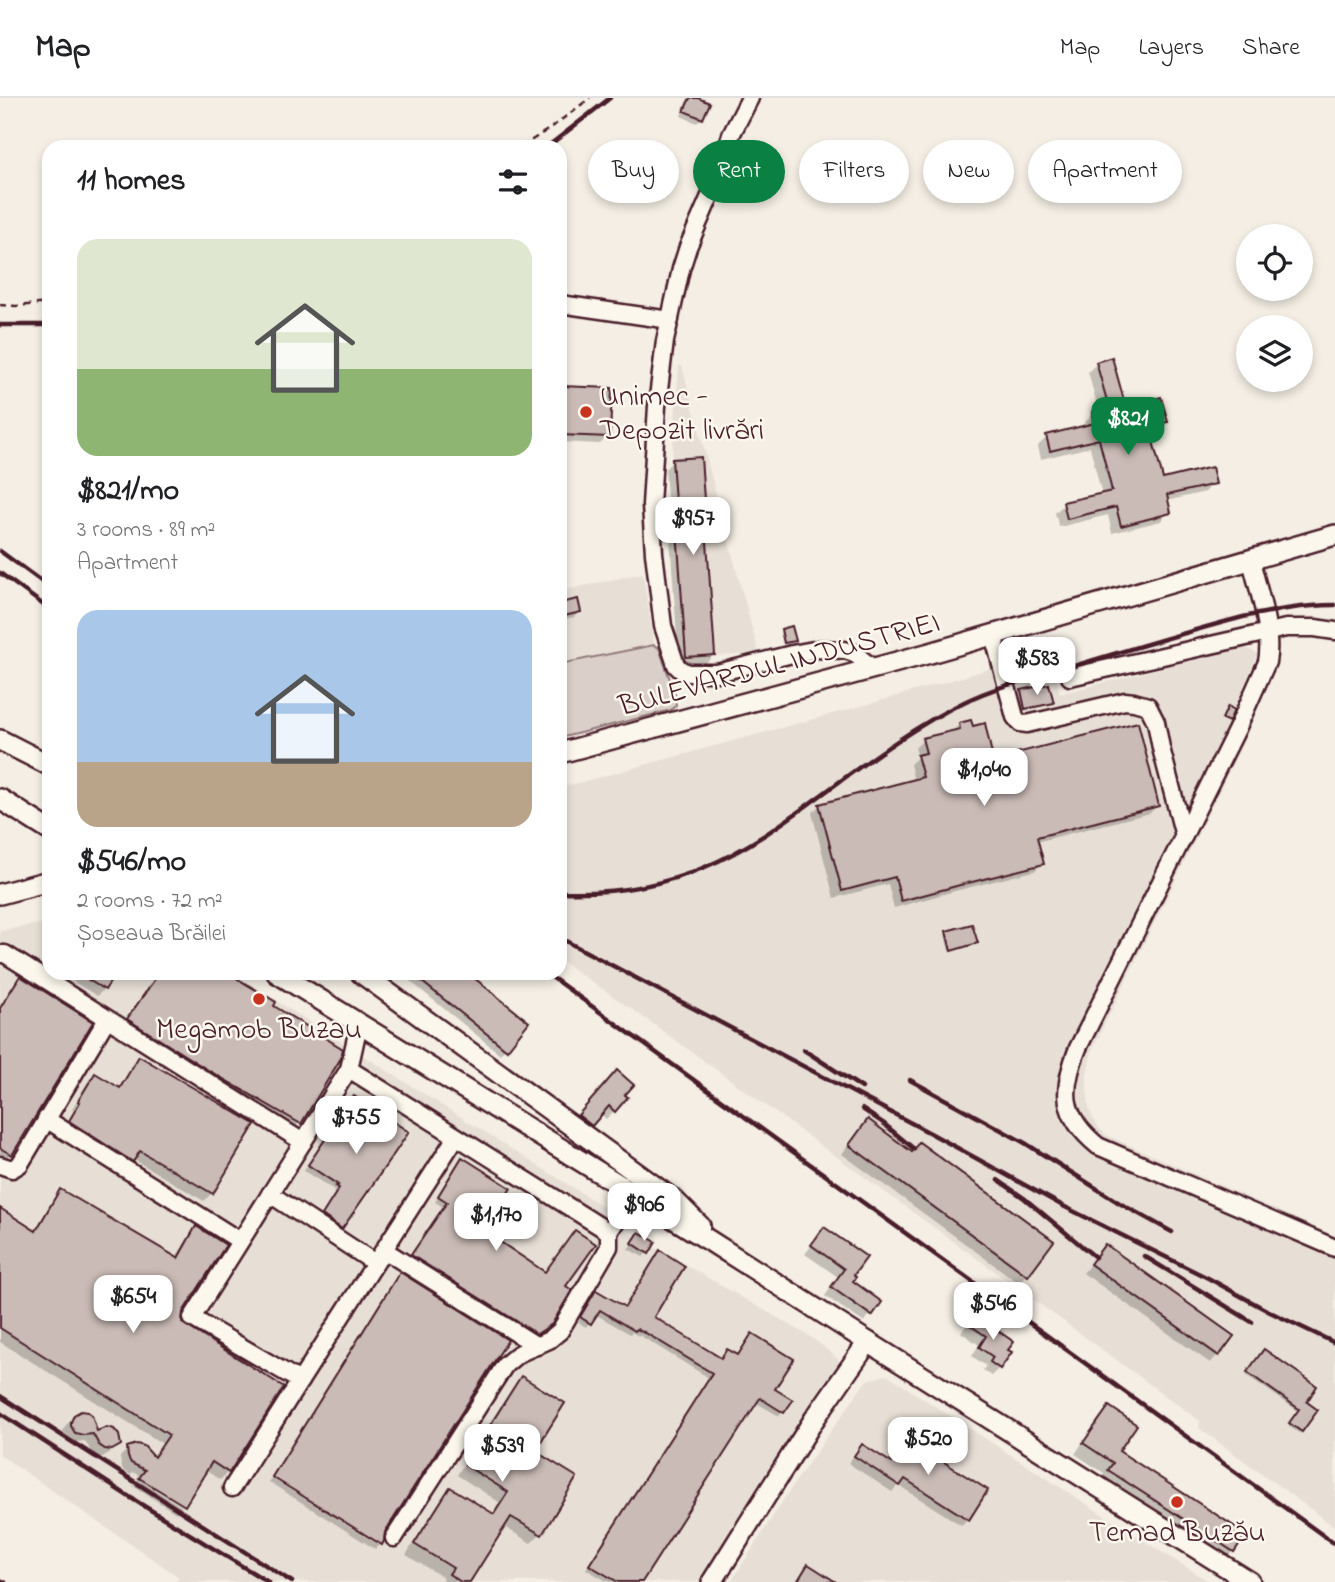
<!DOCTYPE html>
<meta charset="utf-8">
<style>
:root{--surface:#fff;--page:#f6f6f6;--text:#202124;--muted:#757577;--line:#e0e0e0;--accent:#0b8043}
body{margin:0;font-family:"Indie Flower",sans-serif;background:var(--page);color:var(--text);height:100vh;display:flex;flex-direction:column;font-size:26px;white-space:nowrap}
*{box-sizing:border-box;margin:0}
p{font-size:23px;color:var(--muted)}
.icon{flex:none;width:38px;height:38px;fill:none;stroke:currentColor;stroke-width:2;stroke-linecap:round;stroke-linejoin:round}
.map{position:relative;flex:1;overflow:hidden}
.side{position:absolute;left:42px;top:42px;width:525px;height:840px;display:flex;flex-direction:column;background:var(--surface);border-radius:21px;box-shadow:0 4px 10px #0003}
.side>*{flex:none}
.hud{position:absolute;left:588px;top:42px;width:640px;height:63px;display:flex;gap:14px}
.buttons{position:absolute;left:1236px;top:126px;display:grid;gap:14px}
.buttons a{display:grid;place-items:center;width:77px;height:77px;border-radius:50%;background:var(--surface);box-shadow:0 4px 10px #0003;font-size:35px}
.price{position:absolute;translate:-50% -60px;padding:0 16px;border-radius:14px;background:#fff;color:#222;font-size:23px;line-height:46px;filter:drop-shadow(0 2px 4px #0008)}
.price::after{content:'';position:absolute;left:50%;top:42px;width:21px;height:16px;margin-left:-10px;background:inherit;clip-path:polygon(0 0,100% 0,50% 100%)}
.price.selected{background:var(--accent);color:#fff}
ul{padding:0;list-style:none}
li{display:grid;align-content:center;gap:14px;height:371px;padding:0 35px}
li span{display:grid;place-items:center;height:217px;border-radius:21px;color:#555}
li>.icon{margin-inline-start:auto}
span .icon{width:126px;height:126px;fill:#fffc;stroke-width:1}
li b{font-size:30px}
h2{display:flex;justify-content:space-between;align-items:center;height:84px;padding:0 35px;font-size:30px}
.pill{padding:0 24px;border-radius:32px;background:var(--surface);box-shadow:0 4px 10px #0003;font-size:24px;line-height:63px}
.pill.selected{background:var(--accent);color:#fff}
header{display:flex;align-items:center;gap:42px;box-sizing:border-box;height:98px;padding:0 35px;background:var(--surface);border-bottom:2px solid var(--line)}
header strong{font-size:33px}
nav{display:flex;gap:38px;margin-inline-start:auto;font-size:24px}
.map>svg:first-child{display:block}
</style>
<header>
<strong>Map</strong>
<nav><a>Map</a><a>Layers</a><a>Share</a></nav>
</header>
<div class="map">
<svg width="1335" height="1484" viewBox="0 0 1335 1484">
<rect width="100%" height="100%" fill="#f4eee4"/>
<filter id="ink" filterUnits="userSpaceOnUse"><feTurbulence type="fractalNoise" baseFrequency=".0143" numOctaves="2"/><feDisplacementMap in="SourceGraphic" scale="14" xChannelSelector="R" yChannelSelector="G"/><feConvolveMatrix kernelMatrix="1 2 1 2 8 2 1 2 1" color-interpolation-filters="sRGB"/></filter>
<g filter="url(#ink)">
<!-- built -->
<g fill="#e7dfd6">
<polygon points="679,268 682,268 758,553 757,556 686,559 672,361"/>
<polygon points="643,475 654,547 560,566 560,493"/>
<polygon points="1243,549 1258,556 1234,611 1238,613 1232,629 1247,636 1092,952 1087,976 1087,988 1089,1010 1093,1020 1099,1030 1106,1037 1335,1138 1335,1429 1199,1330 1200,1323 1030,1199 649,923 560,862 560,690 880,603 1003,567 1013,590 1056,580 1060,596"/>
<polygon points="49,824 49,875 232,875 610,1113 605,1120 635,1139 639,1134 656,1144 654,1149 811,1239 830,1254 839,1263 847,1278 720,1484 176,1484 179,1479 0,1357 0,833"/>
<polygon points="887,1277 1111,1422 1210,1484 731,1484 793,1387 867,1282"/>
</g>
<!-- green -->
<polygon fill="#dbd0c9" stroke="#92787a" stroke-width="2" points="654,547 659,550 675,596 676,607 671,612 560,640 560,566"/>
<!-- shadow -->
<g fill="#0003">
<polygon points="690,0 694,0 702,20 697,25 681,18 686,4"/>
<polygon points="1097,265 1123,308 1166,323 1157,332 1149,334 1161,383 1214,385 1205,394 1166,403 1169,414 1161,423 1112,435 1108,417 1059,429 1055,415 1064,406 1102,397 1090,349 1041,361 1038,348 1047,339 1085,330 1084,325 1093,316 1099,314 1088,274"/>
<polygon points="560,290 608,338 600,346 560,344"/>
<polygon points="673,363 713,557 706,565 679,566 665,371"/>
<polygon points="560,506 579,514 574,519 560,522"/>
<polygon points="782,532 794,542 792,544 783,546 780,534"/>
<polygon points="1022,593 1052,604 1050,606 1024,612 1020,595"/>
<polygon points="960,626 992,663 1158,707 1150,715 1036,744 1042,766 1034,773 951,794 894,810 888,786 834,800 812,715 820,707 914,683 910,666 918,659 915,650 923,642 952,634"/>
<polygon points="947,834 976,845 974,847 949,853 945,836"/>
<polygon points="59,875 114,875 104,891 97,898"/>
<polygon points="147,875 225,875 339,959 299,1025 292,1032 122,928 155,880"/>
<polygon points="400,875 465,875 527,924 500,956"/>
<polygon points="0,910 10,1056 5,1061 0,1057"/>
<polygon points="139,960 212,1095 204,1103 133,1061 124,1070 63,1032 74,1013 72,1011 87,985 95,978 118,991 132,968"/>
<polygon points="609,982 623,998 614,1013 606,1021 600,1015 583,1034 571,1026"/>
<polygon points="354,1000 341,1130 336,1135 318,1123 336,1096 333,1094 334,1092 304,1073 349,1005"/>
<polygon points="868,1024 911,1055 919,1046 1052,1143 1027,1177 1019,1185 842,1056 860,1031"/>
<polygon points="458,1066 481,1133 563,1189 545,1231 531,1240 407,1162 443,1109 435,1104"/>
<polygon points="61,1093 175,1161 189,1138 197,1130 180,1226 228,1374 220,1382 205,1372 184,1406 133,1374 131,1377 124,1373 121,1368 120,1359 128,1351 153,1360 163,1346 0,1244 0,1112 34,1134 53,1101"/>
<polygon points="824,1131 851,1178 851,1184 871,1216 863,1224 825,1198 838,1179 805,1156"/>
<polygon points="639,1136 648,1154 643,1159 628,1151"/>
<polygon points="1105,1148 1231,1238 1218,1257 1210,1265 1083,1175"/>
<polygon points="660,1155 651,1219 773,1292 783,1314 779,1318 755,1304 640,1484 608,1484 586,1471 709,1280 639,1237 638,1238 632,1234 630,1236 595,1216 586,1229 578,1224 597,1194 624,1211 656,1159"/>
<polygon points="974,1218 1011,1244 999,1270 991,1278 983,1272 986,1268 972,1258 979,1247 961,1234"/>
<polygon points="1262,1255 1304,1304 1316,1312 1299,1335 1288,1328 1298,1313 1246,1277"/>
<polygon points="521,1281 532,1354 540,1436 531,1445 503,1428 468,1484 442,1484 444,1480 406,1457 441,1401 450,1391 492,1417 499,1404 457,1377 512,1290"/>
<polygon points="1109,1310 1117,1354 1233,1453 1223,1463 1099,1383 1104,1375 1075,1356 1099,1320"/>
<polygon points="75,1318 96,1335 119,1346 111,1354 102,1359 96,1359 92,1355 85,1343 74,1344 67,1342 63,1333 66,1327"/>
<polygon points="910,1342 968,1421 961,1427 898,1387 892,1394 848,1365 862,1348 891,1366 903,1349"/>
<polygon points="271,1380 379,1447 375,1451 269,1384"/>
<polygon points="138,1381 182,1409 176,1415 133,1388"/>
</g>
<!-- building -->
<g fill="#cabbb6" stroke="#4a1f2b" stroke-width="2">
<polygon points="690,0 698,0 710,5 703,21 684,13"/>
<polygon points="1112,259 1125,306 1142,301 1143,304 1161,299 1168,324 1149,328 1163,381 1212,369 1216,386 1167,397 1171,415 1121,428 1116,409 1067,421 1063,404 1112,393 1099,341 1050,353 1046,337 1095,325 1092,314 1109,310 1096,264"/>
<polygon points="560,288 612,290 610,339 560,337"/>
<polygon points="701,359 715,557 686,559 672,361"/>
<polygon points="578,501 581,514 560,519 560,505"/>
<polygon points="792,528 796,543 784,545 781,531"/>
<polygon points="1049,586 1054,605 1025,611 1021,592"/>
<polygon points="1228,608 1234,612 1229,624 1222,621"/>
<polygon points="971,622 973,628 985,625 993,661 1138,624 1159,708 1037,739 1044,766 960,787 901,803 895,779 842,793 819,706 923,679 917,657 926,655 922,640 960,631 959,625"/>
<polygon points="972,826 978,845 951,853 946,833"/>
<polygon points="77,875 116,875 105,892"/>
<polygon points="159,875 228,875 276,904 274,908 343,951 341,960 301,1026 208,972 127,921"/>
<polygon points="411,875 468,875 529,924 507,952"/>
<polygon points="20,878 93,924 12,1057 0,1050 0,910"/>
<polygon points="139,958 255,1026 213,1096 140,1053 133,1064 69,1023 80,1004 78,1003 95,975 120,990"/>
<polygon points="617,972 634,987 625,997 628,999 615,1014 609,1008 592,1028 578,1017"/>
<polygon points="354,998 409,1034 342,1131 322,1117 339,1090 336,1088 338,1087 308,1067"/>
<polygon points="868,1021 912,1054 919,1044 1054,1143 1028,1178 849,1047"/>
<polygon points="462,1059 511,1090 484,1133 545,1174 575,1132 596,1146 566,1188 572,1192 552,1226 537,1236 411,1157 447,1104 438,1098"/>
<polygon points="60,1091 178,1160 196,1128 226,1147 183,1214 182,1225 284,1289 229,1375 212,1364 185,1408 139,1380 145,1372 131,1365 128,1359 127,1349 137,1346 144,1348 154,1359 169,1337 0,1230 0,1110 36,1133"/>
<polygon points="824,1129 867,1159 854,1177 856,1179 853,1183 882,1204 872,1218 831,1189 844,1171 811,1147"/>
<polygon points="639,1134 656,1144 649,1156 632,1145"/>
<polygon points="1105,1146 1234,1238 1219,1258 1090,1166"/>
<polygon points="660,1152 685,1168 654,1219 721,1260 727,1251 738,1257 752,1235 794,1261 775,1291 793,1302 784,1315 760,1300 642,1484 618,1484 589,1467 712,1275 644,1234 644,1235 637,1231 635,1233 600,1212 591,1226 580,1219 596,1192 625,1209"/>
<polygon points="400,1174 508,1242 385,1434 384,1443 382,1447 272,1379"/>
<polygon points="974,1216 1014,1244 1008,1252 1012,1254 1000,1271 990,1264 993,1259 979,1249 986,1238 968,1226"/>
<polygon points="1264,1251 1317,1288 1307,1304 1318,1312 1302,1334 1289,1325 1299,1311 1247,1274"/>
<polygon points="521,1278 565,1305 535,1353 577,1379 542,1437 511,1419 470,1484 461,1484 449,1476 453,1470 414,1446 450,1389 494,1416 508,1394 465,1367"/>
<polygon points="1109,1308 1137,1327 1119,1353 1246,1436 1234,1454 1108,1372 1113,1365 1083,1345"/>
<polygon points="81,1313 88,1314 92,1317 97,1333 107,1329 114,1331 119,1337 121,1347 112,1352 105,1351 99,1347 93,1336 83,1337 75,1335 71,1328 71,1324 74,1317"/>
<polygon points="909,1340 925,1352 988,1392 969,1422 905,1381 900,1388 854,1358 862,1346 892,1365"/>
<polygon points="808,1466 836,1484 797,1484"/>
</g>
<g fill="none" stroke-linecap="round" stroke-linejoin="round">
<!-- minor casing -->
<g stroke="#4a1f2b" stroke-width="21">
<g id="minor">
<polyline points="750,0 731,37 717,82 688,149 681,171 665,243 657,308 651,407 654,455 663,528 676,567 681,572 689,575 717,575 792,556 819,551 845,552 854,555 874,571"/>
<polyline points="560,206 670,222"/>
<path d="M 1251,462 C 1258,493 1273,532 1267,564 L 1237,631 L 1078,950 C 1061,992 1061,1018 1098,1048 L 1335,1150"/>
<polyline points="993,536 1015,619 1020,625 1027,626 1125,603 1134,604 1148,608 1156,624 1161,650 1184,738"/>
<polyline points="1070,579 1286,530 1315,530 1335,533"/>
<polyline points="0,856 5,856 303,1044"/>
<polyline points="359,926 349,971 192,1220 300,1283 456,1039"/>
<polyline points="349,971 609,1134 633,1097"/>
<polyline points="46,1021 240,1143"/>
<polyline points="0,1067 12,1071 20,1066 107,921"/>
<polyline points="270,1096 375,1165"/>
<polyline points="384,1152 537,1248"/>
<polyline points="232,1390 300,1283"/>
<polyline points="394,1440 505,1267 518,1256 549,1242 560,1233 609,1149 609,1134"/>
</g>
</g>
<!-- major casing -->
<g stroke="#4a1f2b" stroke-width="24">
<g id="major">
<polyline points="0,642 49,667"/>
<polyline points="560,655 930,555 1335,437"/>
<polyline points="0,701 49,732"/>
<polyline points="0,796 49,783"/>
<polyline points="277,875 710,1143 868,1244 1250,1484"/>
<polyline points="361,875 675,1103 700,1128"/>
<polyline points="712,1484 815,1320 868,1244"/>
</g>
</g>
<!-- path -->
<g stroke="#4a1f2b" stroke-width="2.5" stroke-dasharray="7 5" stroke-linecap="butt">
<polyline points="521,49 552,29 590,0"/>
<polyline points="0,207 17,208 49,205"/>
</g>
<!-- minor -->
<use href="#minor" stroke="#fbf7ec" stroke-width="16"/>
<!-- major -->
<use href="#major" stroke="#fbf7ec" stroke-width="19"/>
<!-- rail -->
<g stroke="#4a1f2b" stroke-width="4.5">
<polyline points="547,49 610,0"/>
<polyline points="0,227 49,227"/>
<polyline points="0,453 49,489"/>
<polyline points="0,475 49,511"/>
<path d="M 560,794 C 609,796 659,789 705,769 C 746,752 782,726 817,700 C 864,666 911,630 964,604 C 998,587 1038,579 1074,568 C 1130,551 1186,534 1243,519 C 1273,513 1303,507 1335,507"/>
<polyline points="560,840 932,1036 1063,1108 1208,1180 1270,1214 1335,1245"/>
<polyline points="546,875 1335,1446"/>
<polyline points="804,952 862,990"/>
<polyline points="910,982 1025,1045 1121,1106 1172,1134"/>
<polyline points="862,1011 883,1025 914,1051"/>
<polyline points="998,1082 1024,1100 1095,1159"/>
<polyline points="1144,1158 1252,1224"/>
<polyline points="0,1298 292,1484"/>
<polyline points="0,1315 131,1400 268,1484"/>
<polyline points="0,1482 5,1484"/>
</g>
</g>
</g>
<!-- markers -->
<g fill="#c8321e" stroke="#fbf7ec" stroke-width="2.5">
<circle cx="586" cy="314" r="7"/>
<circle cx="259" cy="901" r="7"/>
<circle cx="1177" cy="1404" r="7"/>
</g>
<g text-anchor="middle" stroke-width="5" stroke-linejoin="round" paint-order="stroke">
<!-- poi labels -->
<g font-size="30" fill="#4a1f2b" stroke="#fbf7ec">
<text x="600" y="307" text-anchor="start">Unimec -<tspan x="600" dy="34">Depozit livrări</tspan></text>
<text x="259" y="940">Megamob Buzau</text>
<text x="1177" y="1443">Temad Buzău</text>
</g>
<!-- street labels -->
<g font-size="30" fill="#4a1f2b" stroke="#fbf7ec">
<text transform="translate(779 565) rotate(-15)" y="10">BULEVARDUL INDUSTRIEI</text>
</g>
</g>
</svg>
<div class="buttons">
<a><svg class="icon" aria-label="locate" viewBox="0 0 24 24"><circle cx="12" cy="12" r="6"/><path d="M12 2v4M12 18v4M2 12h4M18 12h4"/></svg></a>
<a><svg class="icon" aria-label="layers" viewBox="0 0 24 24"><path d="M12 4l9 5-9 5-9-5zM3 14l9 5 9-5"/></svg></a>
</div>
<b class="price selected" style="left:1128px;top:359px">$821</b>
<b class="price" style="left:693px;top:459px">$957</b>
<b class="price" style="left:1037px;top:599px">$583</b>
<b class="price" style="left:984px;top:710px">$1,040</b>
<b class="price" style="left:356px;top:1058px">$755</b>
<b class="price" style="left:644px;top:1145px">$906</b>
<b class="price" style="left:496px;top:1155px">$1,170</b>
<b class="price" style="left:133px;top:1237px">$654</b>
<b class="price" style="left:993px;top:1244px">$546</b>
<b class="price" style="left:928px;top:1379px">$520</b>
<b class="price" style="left:502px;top:1386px">$539</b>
<div class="hud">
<a class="pill">Buy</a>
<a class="pill selected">Rent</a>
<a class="pill">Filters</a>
<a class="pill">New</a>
<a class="pill">Apartment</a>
</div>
<section class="side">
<h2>11 homes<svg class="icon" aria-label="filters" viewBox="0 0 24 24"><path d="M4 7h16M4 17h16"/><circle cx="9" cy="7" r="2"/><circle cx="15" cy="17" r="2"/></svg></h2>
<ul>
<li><span style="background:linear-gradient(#dfe7d0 60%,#8fb573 0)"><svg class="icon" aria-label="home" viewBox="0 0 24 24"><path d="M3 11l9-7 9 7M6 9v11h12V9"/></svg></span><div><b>$821/mo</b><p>3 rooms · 89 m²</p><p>Apartment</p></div></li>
<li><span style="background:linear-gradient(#a9c7e8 70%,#b9a48a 0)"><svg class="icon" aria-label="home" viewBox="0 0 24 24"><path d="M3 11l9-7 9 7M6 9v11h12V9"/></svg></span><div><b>$546/mo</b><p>2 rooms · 72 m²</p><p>Șoseaua Brăilei</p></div></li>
</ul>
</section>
</div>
